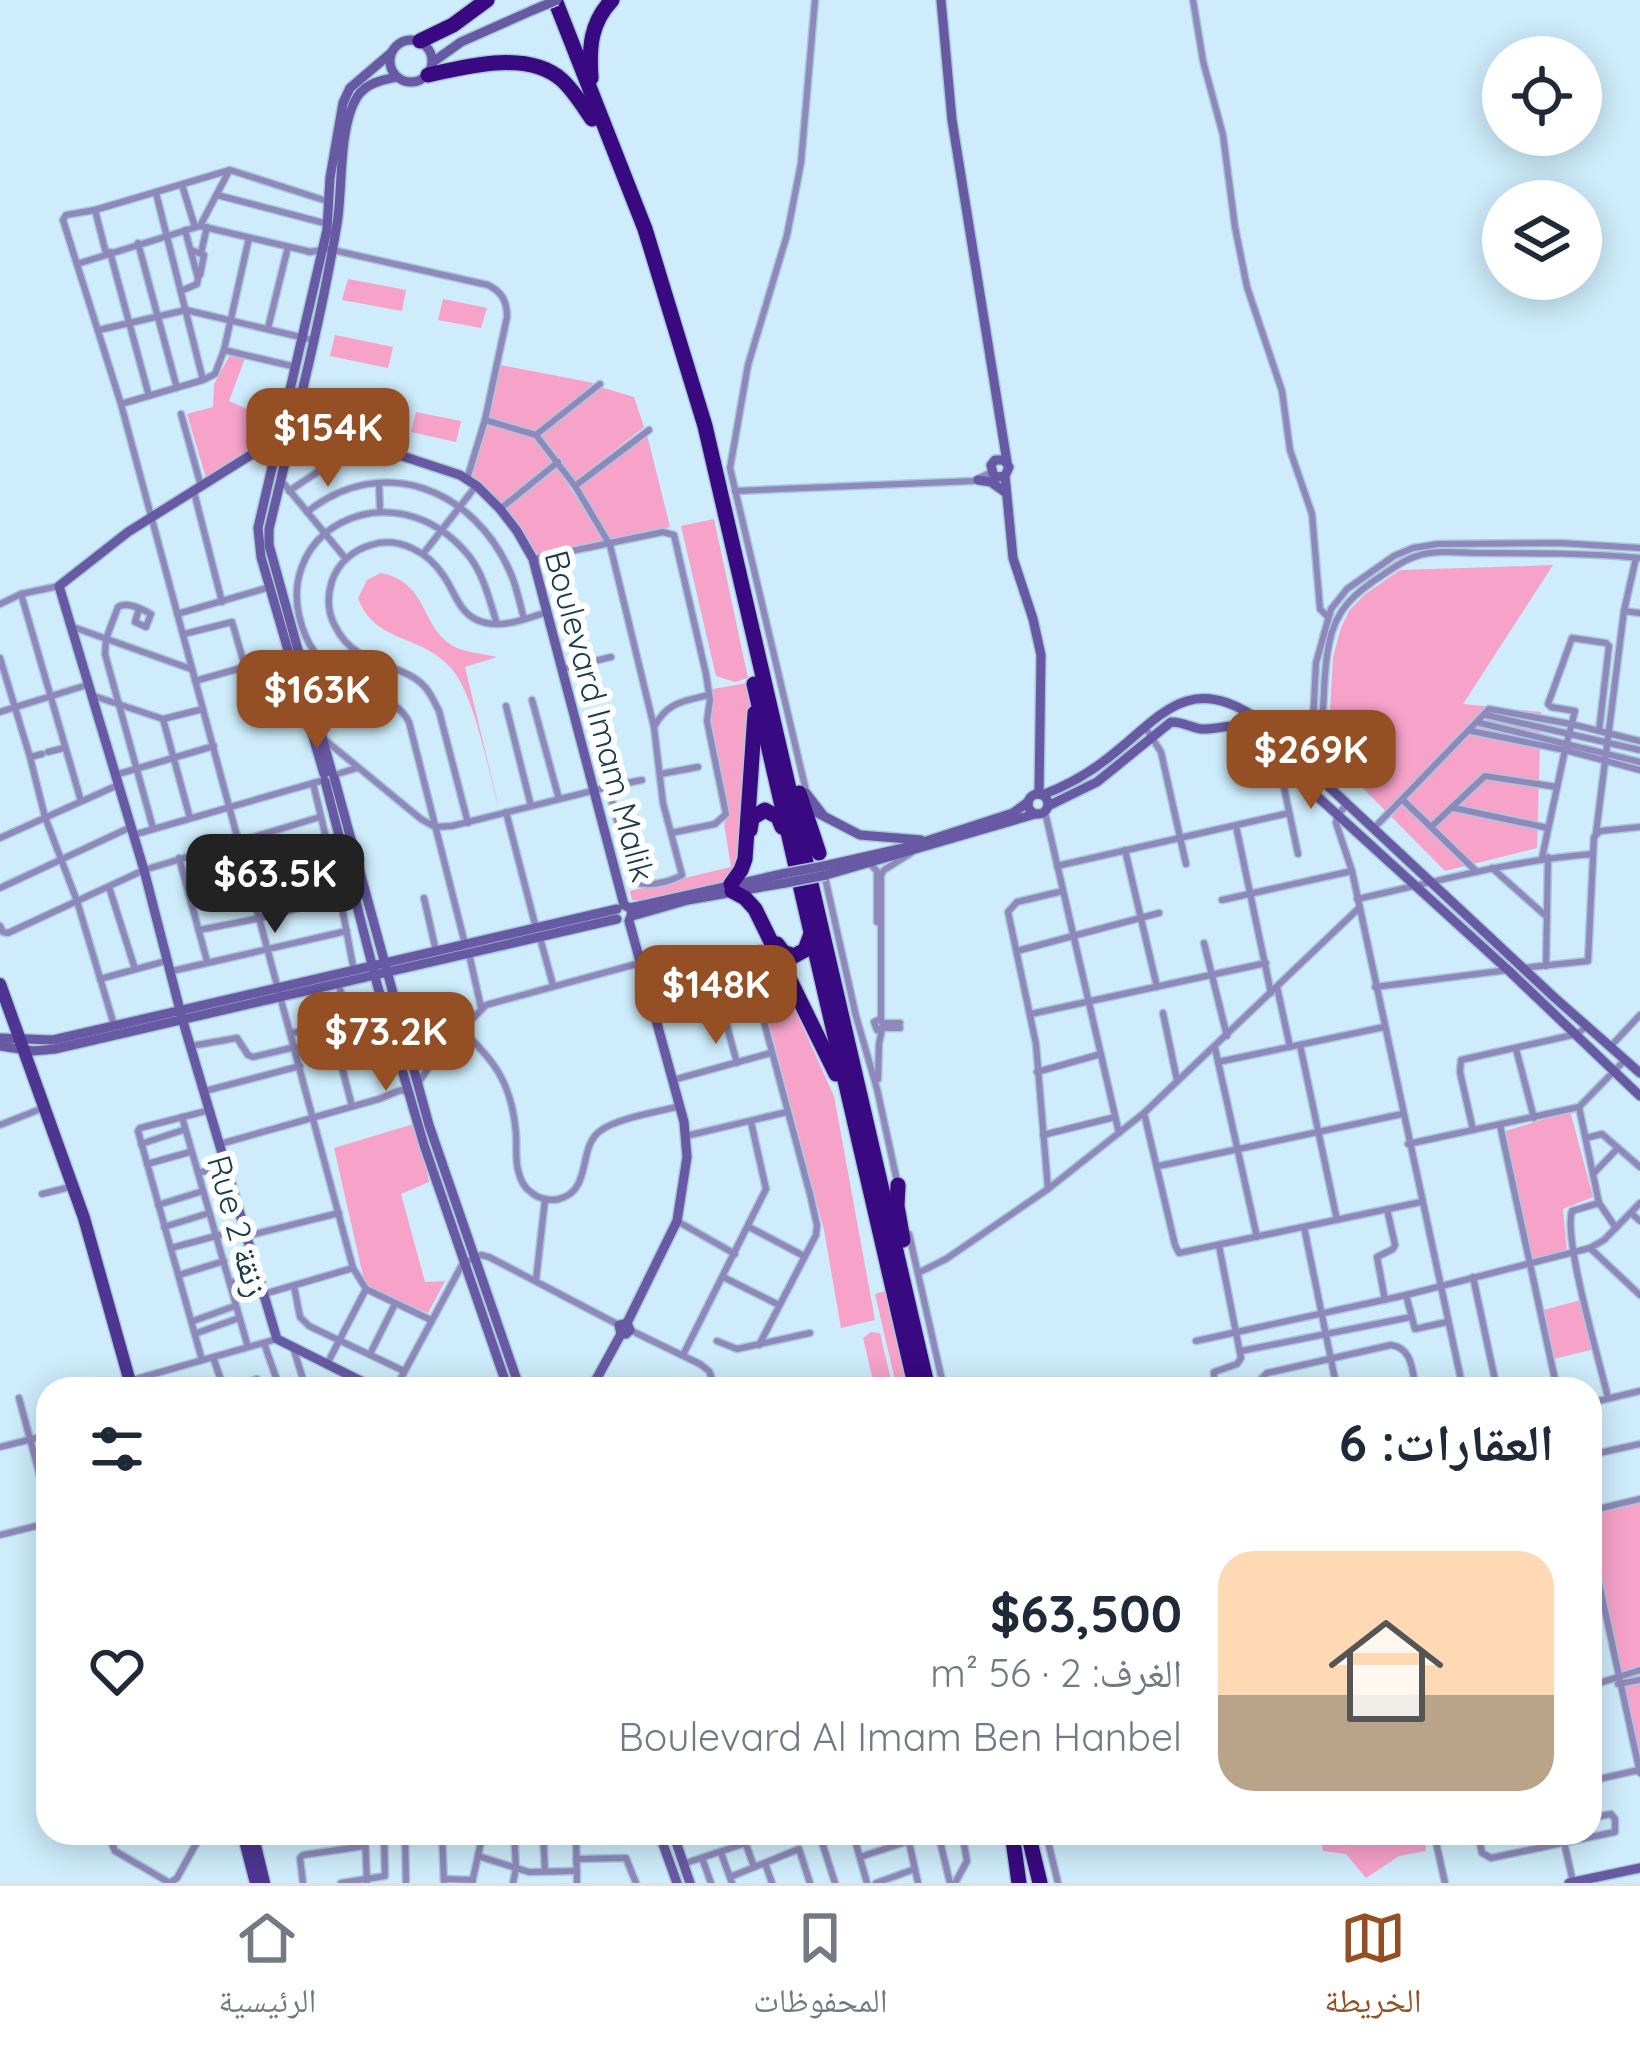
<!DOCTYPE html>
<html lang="ar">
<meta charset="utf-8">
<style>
:root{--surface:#fff;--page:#f6f6f7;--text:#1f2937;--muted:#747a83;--line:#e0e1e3;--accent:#945024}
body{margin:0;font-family:Quicksand,"Noto Naskh Arabic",sans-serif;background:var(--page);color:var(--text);direction:rtl;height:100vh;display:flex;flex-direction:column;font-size:45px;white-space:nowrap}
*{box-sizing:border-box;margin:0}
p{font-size:39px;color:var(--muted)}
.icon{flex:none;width:66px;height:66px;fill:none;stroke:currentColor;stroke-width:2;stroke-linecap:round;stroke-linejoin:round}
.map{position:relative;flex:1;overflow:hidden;direction:ltr}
.sheet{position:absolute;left:36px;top:1377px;width:1566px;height:468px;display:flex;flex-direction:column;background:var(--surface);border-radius:36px;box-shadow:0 6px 30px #0003;direction:rtl}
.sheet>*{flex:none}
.tools{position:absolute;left:1482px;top:36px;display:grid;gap:24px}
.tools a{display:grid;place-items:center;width:120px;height:120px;border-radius:50%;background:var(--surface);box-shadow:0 6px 30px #0003;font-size:60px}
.price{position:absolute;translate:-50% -102px;padding:0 27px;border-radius:24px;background:var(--accent);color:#fff;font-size:39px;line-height:78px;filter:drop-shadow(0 3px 6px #0008)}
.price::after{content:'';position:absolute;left:50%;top:72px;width:36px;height:27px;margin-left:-18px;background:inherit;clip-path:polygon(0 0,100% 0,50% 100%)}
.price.active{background:#222;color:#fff}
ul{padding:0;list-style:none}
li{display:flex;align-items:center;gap:36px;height:300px;padding:0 48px}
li+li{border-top:3px solid var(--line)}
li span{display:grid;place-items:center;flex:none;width:336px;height:240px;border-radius:36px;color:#555}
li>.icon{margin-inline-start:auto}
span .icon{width:144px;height:144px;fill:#fffc;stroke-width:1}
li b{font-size:51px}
h2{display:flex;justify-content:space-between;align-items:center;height:144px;padding:0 48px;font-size:51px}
.menu{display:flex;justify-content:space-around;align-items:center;height:168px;border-top:3px solid var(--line);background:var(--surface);font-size:33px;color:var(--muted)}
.menu a{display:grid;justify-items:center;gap:6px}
.menu .active{color:var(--accent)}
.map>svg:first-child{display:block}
</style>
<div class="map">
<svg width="1640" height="1883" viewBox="0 0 1640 1883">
<rect width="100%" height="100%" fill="#ceecfb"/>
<!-- green -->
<g fill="#f6a2c9">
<polygon points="348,279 406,290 402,311 342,300"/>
<polygon points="443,299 487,308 481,328 438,320"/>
<polygon points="335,335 393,347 388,368 330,356"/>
<polygon points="230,355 245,358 229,401 278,423 269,442 206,478 187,414 213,407 214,384"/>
<polygon points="500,365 594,383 535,431 488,418"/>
<polygon points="600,387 634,397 644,427 575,481 541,436"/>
<polygon points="324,390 381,403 376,426 318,411"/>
<polygon points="416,412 461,421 456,442 411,432"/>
<polygon points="487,421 533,438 553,461 502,503 468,480"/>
<polygon points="647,435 670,527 611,541 579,487"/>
<polygon points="558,468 604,542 535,556 507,508"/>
<polygon points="714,519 748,678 735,682 716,676 681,526"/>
<polygon points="1553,565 1463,704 1541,712 1537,848 1445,871 1341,766 1318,748 1329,728 1333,657 1341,628 1349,611 1364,595 1400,570"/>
<path d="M 381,573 C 431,583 419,630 457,648 C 469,653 485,654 497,657 L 465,667 L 499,808 C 488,771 475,695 451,668 C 421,634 374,643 358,598 L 367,580 Z"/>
<polygon points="748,683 752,711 745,865 733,881 650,901 632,900 630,891 731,867 724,823 729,815 710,713 713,706 713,689"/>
<polygon points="765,943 834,1096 875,1320 841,1328 824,1230 749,947"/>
<polygon points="1570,1111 1593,1197 1563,1209 1567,1251 1531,1262 1506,1131"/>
<polygon points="417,1123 429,1182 401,1194 425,1282 445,1281 428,1313 366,1289 334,1148"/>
<polygon points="889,1290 913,1389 897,1389 875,1294"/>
<polygon points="1585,1299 1595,1349 1553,1359 1540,1311"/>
<polygon points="871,1332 880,1333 893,1389 875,1389 863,1338"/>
<polygon points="1640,1501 1640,1780 1590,1546 1590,1511"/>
<polygon points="1320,1833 1424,1833 1426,1851 1399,1856 1366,1878 1346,1854 1323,1851"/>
</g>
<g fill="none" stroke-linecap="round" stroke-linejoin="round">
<!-- street casing -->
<g stroke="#aac9d8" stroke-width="9">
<g id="street">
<polyline points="1193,0 1203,61 1223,135 1235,227 1247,287 1282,391 1290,450 1312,514 1320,609 1328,617"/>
<polyline points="182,185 195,227"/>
<polyline points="156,193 203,380"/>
<polyline points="217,195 328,224"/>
<polyline points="330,202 230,170 95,210 66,215 63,220 121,404 353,1268 366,1289"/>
<polyline points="95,210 106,253"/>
<polyline points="200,226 229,171"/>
<polyline points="138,243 177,388"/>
<polyline points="191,250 204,255 200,275"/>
<polyline points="110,252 149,396"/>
<path d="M 309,252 L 328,249 L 488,285 C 502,292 507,301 507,317 L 485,420 L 467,479"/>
<polyline points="201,253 207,227"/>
<polyline points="77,264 200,226 311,252"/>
<polyline points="181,291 197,284 198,278 185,230"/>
<polyline points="268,328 288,247"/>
<polyline points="99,330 186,310 313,340"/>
<polyline points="224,350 296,367"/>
<polyline points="121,404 203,380 215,374 224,350 249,238"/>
<polyline points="181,414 201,486"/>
<polyline points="537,434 600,384"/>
<polyline points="280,479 346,559"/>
<polyline points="379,483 380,511"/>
<polyline points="575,486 649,430"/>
<polyline points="289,491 322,469 352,458"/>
<polyline points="735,491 973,481 992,472"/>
<polyline points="194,492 222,602"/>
<polyline points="500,509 558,462"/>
<path d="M 307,512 C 383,452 475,489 511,574 C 517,588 520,604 524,619"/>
<polyline points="423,554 476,486"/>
<polyline points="533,559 663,532 674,535 706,674 710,700 707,721 726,814 715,824 671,833"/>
<polyline points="21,594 81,801"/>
<polyline points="0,604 21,594 59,586"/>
<path d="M 139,609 L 135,622 L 146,627 L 151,614 C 142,609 127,601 118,607 L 106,639 L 105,654 L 153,828"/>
<polyline points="1624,611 1640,613"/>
<polyline points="177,614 270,587"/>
<polyline points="73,627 191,669"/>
<polyline points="184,634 232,622 244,663 241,668 195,681"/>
<polyline points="0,658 30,757 45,817 77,901 114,1025"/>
<polyline points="562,669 611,657"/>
<polyline points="94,696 163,719 190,818"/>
<polyline points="532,700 559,799"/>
<polyline points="506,706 531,806"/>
<polyline points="0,712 87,685"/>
<polyline points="1486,715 1640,750"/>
<polyline points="163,719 203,709"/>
<polyline points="1480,723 1640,762"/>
<path d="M 654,727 C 667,702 684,701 709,695"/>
<polyline points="1145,727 1161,752 1186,864"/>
<polyline points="1471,731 1565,750 1542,858"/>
<polyline points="1599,731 1609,646 1606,643 1572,638 1548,704 1551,707 1575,711 1565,750 1640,770"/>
<path d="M 325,740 L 421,819 L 435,827 L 452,826 L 608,787 L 634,881 C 646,888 670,882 682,875 L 663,803 L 654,727 L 610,545 L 575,486 L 536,435 L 485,420"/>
<polyline points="48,752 64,748"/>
<polyline points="1294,755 1306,741 1313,722 1316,663 1331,609 1347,589 1394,556 1413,548 1438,544 1560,543 1640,548"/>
<polyline points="30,757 42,754"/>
<polyline points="1283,766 1282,778 1298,854"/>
<path d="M 1289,772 C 1337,724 1317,703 1329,644 C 1335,609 1356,592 1384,574 C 1395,567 1405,559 1417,556 C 1437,549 1461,553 1482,553 C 1535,553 1587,553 1640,558"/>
<polyline points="660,774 698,767"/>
<polyline points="115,775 214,746"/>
<polyline points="334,775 357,768"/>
<polyline points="313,783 340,897 354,971"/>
<polyline points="608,787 642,780"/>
<polyline points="807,795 730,468 748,365 787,235 801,163 815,0"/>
<polyline points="1403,800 1475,870"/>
<polyline points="1346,805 1337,816 1336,823 1352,871 1463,1389"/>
<polyline points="1454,808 1548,828"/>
<polyline points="506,812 536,928"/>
<polyline points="1045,812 1119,1133"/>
<path d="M 468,823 L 439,711 C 435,703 431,694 425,687 C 402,661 356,669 335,626 C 327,611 327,597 332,581 C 338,563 353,550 371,545 C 398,536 428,552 443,575 C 454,590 458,610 475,619 C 498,631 525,619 547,612"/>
<polyline points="1236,826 1271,993"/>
<polyline points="1431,827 1485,776 1557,787"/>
<polyline points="1374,828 1489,709 1571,724 1640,741"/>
<polyline points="1596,833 1624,611 1636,558"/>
<polyline points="133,835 324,780"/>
<polyline points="0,838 118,785"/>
<polyline points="1125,850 1157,987"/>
<polyline points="179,858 207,961"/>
<polyline points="869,863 877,871 877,922"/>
<polyline points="1057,866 1289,813"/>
<polyline points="1492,868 1547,917"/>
<polyline points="824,873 856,1016 877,1089 897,1181"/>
<polyline points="109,887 135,969"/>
<polyline points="0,888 131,827"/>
<polyline points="189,894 330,854"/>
<polyline points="424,898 436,951"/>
<path d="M 1357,899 C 1436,882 1512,860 1593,854"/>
<polyline points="1222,900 1352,871"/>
<polyline points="0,926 3,932 8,933 144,870 320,817"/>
<polyline points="199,930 261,918 340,897"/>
<polyline points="540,938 553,985"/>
<polyline points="1204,943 1227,1036"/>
<path d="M 465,944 L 409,722 C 398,701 377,697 357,687 C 335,677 316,659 306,637 C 261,532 393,463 469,556 C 484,575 490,602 497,624"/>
<polyline points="1017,951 1159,913"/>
<polyline points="469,954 481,1007"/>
<polyline points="709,960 737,1063"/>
<polyline points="1546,966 1548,857"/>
<polyline points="1522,968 1588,961 1594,837 1600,831 1640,827"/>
<polyline points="172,971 347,931"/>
<polyline points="645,976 739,951 744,952 747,958 810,1194 817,1225 816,1235 759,1345"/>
<polyline points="100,979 166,961"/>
<polyline points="339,986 362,1061"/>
<polyline points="1277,987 1290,1047"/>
<polyline points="1375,987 1508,970"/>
<polyline points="1163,1013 1177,1080"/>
<polyline points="1031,1014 1266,963"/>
<polygon points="880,1019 884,1026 877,1030 874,1022"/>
<polyline points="881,1020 881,875 884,870 911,853"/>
<polyline points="884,1023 900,1023"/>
<polyline points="331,1026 352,1106"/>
<polyline points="883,1028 900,1028"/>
<path d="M 461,1029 C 495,1061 512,1084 516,1133 C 517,1145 515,1158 518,1170 C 520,1179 524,1188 532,1193 C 539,1199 550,1201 559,1199 C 593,1190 577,1148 600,1131 C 617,1118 658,1112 680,1106"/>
<polyline points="291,1033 350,1023"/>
<polyline points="1300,1045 1337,1220"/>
<polyline points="191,1046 237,1038 248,1055 253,1057 295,1047"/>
<polyline points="1610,1047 1640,1015"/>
<polyline points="1215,1048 1257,1237"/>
<polyline points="1516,1049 1534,1118"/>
<polyline points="1218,1062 1384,1027"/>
<polyline points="342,1065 396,1052"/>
<polyline points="1037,1072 1101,1054"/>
<polyline points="878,1079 879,1044 882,1029"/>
<polyline points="673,1080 771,1053"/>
<polyline points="419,1082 437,1055 486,1005 640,963"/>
<polyline points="205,1091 300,1066"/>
<polyline points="1579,1107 1599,1203 1616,1228"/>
<polyline points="1144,1113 1175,1245 1179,1253 1421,1202"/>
<polyline points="182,1117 248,1347"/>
<polyline points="0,1125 38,1110"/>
<polyline points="1500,1125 1557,1389"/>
<polyline points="1473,1130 1460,1072 1461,1060 1577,1034 1586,1027"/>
<polyline points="1043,1135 1115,1117"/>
<polyline points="686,1136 787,1112"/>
<polyline points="1586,1138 1602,1134 1640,1167"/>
<polyline points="141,1144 183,1130"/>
<polyline points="220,1144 379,1099 401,1090 406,1092"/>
<polyline points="1408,1144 1579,1107 1625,1060"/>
<polyline points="147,1164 190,1152"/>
<polyline points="1159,1166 1402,1114"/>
<polyline points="198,1173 226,1165"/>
<polyline points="1593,1174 1618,1148"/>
<polyline points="1048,1189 1036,1044 1008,912 1017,902 1063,891"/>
<polyline points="42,1194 66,1188"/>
<path d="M 1599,1203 L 1572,1211 C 1563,1240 1600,1362 1608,1398"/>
<polyline points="158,1205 203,1191"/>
<polyline points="1631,1213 1640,1221"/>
<polyline points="677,1221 735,1254"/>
<polyline points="164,1227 209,1213"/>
<polyline points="749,1227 804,1256"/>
<polyline points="1304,1227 1337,1389"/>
<polyline points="909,1234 944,1389"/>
<polyline points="247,1236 339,1213"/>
<polyline points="171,1248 242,1229"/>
<polyline points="1590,1248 1640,1295"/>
<polyline points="918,1273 946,1259 1048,1189 1144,1113 1359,908"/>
<polyline points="179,1275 224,1261"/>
<polyline points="723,1277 779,1305"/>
<polyline points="1473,1277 1497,1389"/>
<polyline points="536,1280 545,1200"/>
<polyline points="230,1283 258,1273"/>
<polyline points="294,1286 300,1317 309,1326 404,1371"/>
<polyline points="264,1294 353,1268"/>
<polyline points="1406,1295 1415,1329 1447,1322"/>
<polyline points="1385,1300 1377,1257 1393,1249 1395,1245 1387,1209"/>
<polyline points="193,1321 235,1306"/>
<polyline points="630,1330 700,1364 709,1371 716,1389"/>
<polyline points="197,1333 239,1318"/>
<polyline points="717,1341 737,1349 810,1333"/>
<polyline points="1196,1341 1406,1295 1590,1248 1604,1240 1640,1203"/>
<polyline points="264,1343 280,1389"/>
<polyline points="293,1347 306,1389"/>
<polyline points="1241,1351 1411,1317"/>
<polyline points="370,1354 395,1304"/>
<polyline points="683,1355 766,1189 751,1122"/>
<polyline points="213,1357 224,1389"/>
<polyline points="202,1360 138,1131 140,1128 210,1110"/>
<polyline points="327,1364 366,1289 431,1320"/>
<polyline points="122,1383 277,1339"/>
<polyline points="228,1389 257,1379 262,1389"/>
<polyline points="289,1389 304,1384 315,1389"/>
<polyline points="395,1389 463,1263 481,1255 489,1257 619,1325"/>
<polyline points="1214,1389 1214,1372 1237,1364 1241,1358 1219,1246"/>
<path d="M 1259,1389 L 1260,1380 L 1267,1373 L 1391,1345 C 1413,1348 1412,1371 1416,1389"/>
<polyline points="19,1398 48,1506"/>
<polyline points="1590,1403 1640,1391"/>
<polyline points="0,1447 48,1435"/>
<polyline points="1590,1455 1640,1444"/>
<polyline points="1590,1511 1640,1499"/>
<polyline points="0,1535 48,1523"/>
<polyline points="1590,1541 1640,1773"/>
<polyline points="1618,1684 1640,1680"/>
<polyline points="1590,1686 1640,1670"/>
<polyline points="1590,1723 1593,1725 1594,1742 1590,1743"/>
<polyline points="1590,1781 1639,1770"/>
<polyline points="118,1833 112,1844 115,1851 170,1883"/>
<polyline points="365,1833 367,1883"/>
<polyline points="405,1833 406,1883"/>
<polyline points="442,1833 444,1883"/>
<polyline points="543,1833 545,1871"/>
<polyline points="576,1833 577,1883"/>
<polyline points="742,1833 754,1867"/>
<polyline points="819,1833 835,1883"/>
<polyline points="853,1833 867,1883"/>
<polyline points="907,1833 918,1883"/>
<polyline points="938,1833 950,1883"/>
<polyline points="1046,1833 1058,1883"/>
<polyline points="1434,1833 1445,1883"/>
<polyline points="1478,1833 1482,1853 1491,1858 1615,1832 1615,1819 1611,1814 1590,1818"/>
<polyline points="1562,1833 1573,1882"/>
<polyline points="576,1838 641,1833"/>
<polyline points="721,1853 732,1883"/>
<polyline points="478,1856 529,1872 577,1871"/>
<polyline points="860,1857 909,1841"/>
<polyline points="702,1858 711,1883"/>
<polyline points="576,1859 626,1858 636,1883"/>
<polyline points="765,1863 772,1883"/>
<polyline points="683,1864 746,1843"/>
<polyline points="730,1877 799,1849 810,1883"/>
<polyline points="444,1879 473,1880"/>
<polyline points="170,1883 177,1878 202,1833"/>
<polyline points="303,1883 300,1858 303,1855 365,1846"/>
<polyline points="341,1883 385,1876 384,1833"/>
<polyline points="472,1883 483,1833"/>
<polyline points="513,1883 516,1868 514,1833"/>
<polyline points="876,1883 915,1869"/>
<polyline points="955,1883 967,1861 962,1833"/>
</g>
</g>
<!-- secondary casing -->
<g stroke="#aac9d8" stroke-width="12">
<g id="secondary">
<polyline points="941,0 952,120 1007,462"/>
<circle cx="411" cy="61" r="21"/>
<polyline points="433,62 461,42 533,10"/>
<polyline points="1005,476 998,477 993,474 991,465 995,460 1004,460 1009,467 1005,476 1013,558 1033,619 1041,655 1039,794"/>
<polyline points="978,480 991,482 1005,492"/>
<path d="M 332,773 L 269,545 L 269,529 C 293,428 320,326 337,224 C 343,189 338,128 357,97 C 366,83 382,80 397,77"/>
<polyline points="324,774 261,557 258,528 327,230 330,178 343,103 350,88 391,53"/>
<polyline points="334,777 429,1125 520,1389"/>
<polyline points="325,781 377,984 424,1145 508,1389"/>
<polyline points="806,793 823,815"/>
<circle cx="1038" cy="804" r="10"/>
<path d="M 1042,795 C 1066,786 1088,774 1108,758 C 1158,720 1186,672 1253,716 L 1555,998 L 1640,1073"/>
<path d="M 1048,806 L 1097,782 L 1171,722 C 1183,722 1190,727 1201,729 C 1215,730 1227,724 1241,727 L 1508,970 L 1640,1096"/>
<polyline points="810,809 860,835 921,840"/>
<polyline points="824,866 908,847 1013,813 1028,802"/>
<polyline points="826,875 1035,814"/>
<polyline points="630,908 782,874"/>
<polyline points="632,916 688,900 785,883"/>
<polyline points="0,1038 53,1040 617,909"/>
<polyline points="0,1046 33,1051 55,1049 617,919"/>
<polyline points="377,1389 277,1339 182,1018 144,870 59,586 128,532 265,446 288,422 309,431 396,454 460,475 477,486 500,509 517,531 533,559 624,905 630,908 632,913 629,921 684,1122 687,1157 677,1221 627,1323 630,1330 626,1334 621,1334"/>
<polyline points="591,1389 621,1334 619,1325 627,1323"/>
<polyline points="659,1833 677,1883"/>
<polyline points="673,1833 690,1883"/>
<polyline points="1569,1883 1640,1868"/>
</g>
</g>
<!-- primary casing -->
<g stroke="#aac9d8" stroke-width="15">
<g id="primary">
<polyline points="0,984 84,1218 132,1389"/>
<polyline points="243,1833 256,1883"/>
<polyline points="252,1833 264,1883"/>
</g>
</g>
<!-- highway casing -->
<g stroke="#aac9d8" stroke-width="18">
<g id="highway">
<polyline points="555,0 645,229 705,426 928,1389"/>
<polyline points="420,41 453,25 487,0"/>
<path d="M 428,75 C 467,66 528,50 562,80 C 574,91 583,106 592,119"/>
<path d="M 591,78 C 589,48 590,23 612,0"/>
<polyline points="754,684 916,1389"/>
<polyline points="799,793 819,853"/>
<polyline points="750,830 752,818 765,810 778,817 782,827"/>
<polyline points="731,884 741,870 745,859 755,713"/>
<polyline points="732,891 745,898 755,909 836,1074"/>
<polyline points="777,944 783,952 794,956 805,950 811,934"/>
<polyline points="898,1185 897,1206 903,1240"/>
<polyline points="1012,1833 1019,1883"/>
<polyline points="1028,1833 1040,1883"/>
</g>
</g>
<!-- street -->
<use href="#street" stroke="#8f88bc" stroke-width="6"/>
<!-- secondary -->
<use href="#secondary" stroke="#6759a4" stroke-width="9"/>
<!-- primary -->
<use href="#primary" stroke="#4d3591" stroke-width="12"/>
<!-- highway -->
<use href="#highway" stroke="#380980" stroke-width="15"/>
<!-- secondary-bridge casing -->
<g stroke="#aac9d8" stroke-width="12" stroke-linecap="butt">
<g id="secondary-bridge">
<polyline points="533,10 557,0"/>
<polyline points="782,874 824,866"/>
<polyline points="785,883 826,875"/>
</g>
</g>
<!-- secondary-bridge -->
<use href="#secondary-bridge" stroke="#6759a4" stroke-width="9"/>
</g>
<g text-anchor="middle" stroke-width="12" stroke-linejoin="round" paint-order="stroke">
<!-- street labels -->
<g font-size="33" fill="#193b4a" stroke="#fff">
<text transform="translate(600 716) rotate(75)" y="12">Boulevard Imam Malik</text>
<text transform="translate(238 1226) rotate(74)" y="12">Rue 2 زنقة</text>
</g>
</g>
</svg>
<div class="tools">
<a><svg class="icon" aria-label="locate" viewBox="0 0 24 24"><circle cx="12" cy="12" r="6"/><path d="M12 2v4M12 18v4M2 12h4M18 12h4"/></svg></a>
<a><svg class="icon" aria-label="layers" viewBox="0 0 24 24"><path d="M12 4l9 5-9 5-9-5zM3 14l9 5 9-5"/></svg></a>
</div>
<b class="price" style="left:328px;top:490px">$154K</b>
<b class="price" style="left:317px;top:752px">$163K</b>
<b class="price" style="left:1311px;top:812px">$269K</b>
<b class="price active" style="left:275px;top:936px">$63.5K</b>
<b class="price" style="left:716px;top:1047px">$148K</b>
<b class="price" style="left:386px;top:1094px">$73.2K</b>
<section class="sheet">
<h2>العقارات: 6<svg class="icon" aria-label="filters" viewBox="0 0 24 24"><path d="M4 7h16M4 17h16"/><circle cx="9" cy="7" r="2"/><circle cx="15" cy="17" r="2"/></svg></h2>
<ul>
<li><span style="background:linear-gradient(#ffd9b3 60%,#b9a48a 0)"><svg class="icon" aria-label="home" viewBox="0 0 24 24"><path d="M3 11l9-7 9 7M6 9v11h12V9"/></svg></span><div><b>$63,500</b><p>الغرف: 2 · 56 m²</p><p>Boulevard Al Imam Ben Hanbel</p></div><svg class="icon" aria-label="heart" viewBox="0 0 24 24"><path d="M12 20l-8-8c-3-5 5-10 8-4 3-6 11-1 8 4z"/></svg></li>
</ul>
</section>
</div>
<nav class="menu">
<a class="active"><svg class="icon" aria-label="map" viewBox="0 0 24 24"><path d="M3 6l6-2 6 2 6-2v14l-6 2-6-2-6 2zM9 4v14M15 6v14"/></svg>الخريطة</a>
<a><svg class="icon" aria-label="saved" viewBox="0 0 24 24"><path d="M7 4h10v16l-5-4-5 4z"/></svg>المحفوظات</a>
<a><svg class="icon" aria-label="home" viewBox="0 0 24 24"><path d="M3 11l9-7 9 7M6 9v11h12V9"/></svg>الرئيسية</a>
</nav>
